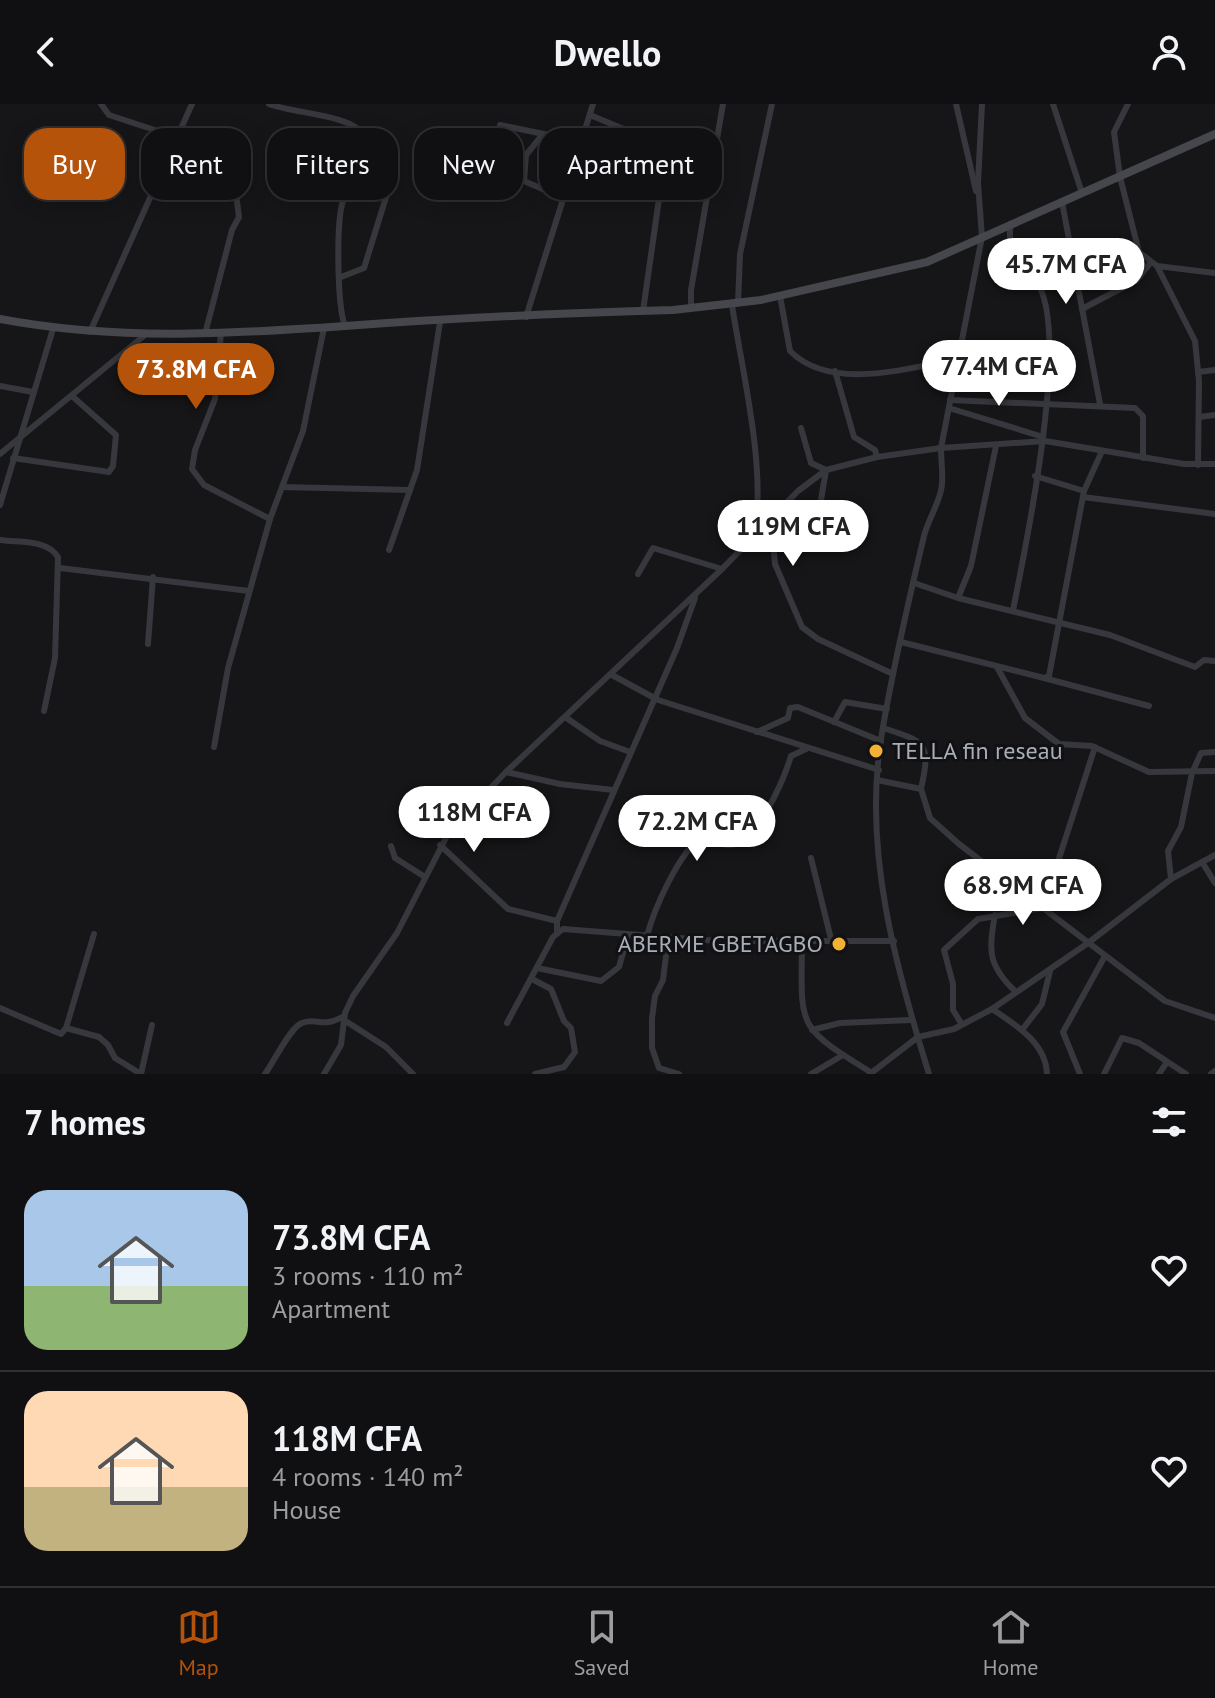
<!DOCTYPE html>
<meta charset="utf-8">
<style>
:root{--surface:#101012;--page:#19191b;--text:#f1f3f6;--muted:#9c9d9f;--line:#303032;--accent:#b45309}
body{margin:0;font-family:"PT Sans",sans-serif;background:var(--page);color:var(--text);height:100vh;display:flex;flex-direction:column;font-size:30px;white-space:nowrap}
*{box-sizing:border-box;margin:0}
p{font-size:26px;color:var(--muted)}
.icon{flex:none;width:44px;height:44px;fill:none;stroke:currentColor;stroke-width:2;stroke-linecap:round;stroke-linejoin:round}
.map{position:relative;height:970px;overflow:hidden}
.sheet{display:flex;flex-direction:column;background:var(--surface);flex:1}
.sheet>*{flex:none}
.top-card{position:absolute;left:24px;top:24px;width:800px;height:72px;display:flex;gap:16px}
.price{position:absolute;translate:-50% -68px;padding:0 18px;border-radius:28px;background:#fff;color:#222;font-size:26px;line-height:52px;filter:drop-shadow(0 2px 4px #0008)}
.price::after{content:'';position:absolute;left:50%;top:48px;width:24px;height:18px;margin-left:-12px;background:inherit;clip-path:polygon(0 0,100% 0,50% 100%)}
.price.active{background:var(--accent);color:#fff}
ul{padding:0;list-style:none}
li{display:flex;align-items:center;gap:24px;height:200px;padding:0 24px}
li+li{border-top:2px solid var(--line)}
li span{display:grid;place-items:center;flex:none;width:224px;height:160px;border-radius:24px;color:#555}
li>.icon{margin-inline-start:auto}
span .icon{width:96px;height:96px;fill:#fffc;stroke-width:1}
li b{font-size:34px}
h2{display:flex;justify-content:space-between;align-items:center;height:96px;padding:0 24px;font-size:34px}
.pill{padding:0 28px;border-radius:24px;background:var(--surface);box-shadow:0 4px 20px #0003,0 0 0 2px var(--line);font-size:28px;line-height:72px}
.pill.active{background:var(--accent);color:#fff}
header{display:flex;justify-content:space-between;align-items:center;height:104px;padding:0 24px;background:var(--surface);font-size:36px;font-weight:700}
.dock{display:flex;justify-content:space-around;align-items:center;height:112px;border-top:2px solid var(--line);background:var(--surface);font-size:22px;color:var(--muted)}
.dock a{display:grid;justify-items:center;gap:4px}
.dock .active{color:var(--accent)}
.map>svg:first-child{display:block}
</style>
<header><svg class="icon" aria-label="back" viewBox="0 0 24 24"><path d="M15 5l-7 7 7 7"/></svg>Dwello<svg class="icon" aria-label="person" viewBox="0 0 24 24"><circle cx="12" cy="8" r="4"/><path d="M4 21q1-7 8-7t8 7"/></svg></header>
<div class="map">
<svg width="1215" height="970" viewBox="0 0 1215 970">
<rect width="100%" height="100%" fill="#161618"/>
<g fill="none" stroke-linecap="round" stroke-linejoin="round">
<!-- minor -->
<g stroke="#37383d" stroke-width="6">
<polyline points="101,0 109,11 176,33"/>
<path d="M 269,0 C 295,10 350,10 364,31 C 360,55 349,75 343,97 C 336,118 337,201 345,222"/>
<polyline points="956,0 976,87"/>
<polyline points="1053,0 1082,89"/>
<polyline points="1128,0 1114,28 1120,73 1139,148 1157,162 1195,237 1199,277 1198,361"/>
<polyline points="590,11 662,41 665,53 643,207"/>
<polyline points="500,21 582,38"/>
<polyline points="543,30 526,51 524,77 561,93"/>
<polyline points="164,60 208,64 220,79 236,90 239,113 232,126 205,230"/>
<polyline points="1062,98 1100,300"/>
<path d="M 1010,120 L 1010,170 L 1015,174 L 1035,176 C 1073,220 1025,446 1013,506"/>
<polyline points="1157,162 1215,169"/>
<polyline points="341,173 364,164 387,90"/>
<path d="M 780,192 L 790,247 C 831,288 908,264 957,255"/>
<polyline points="738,200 740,150 772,0"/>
<path d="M 732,201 C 742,267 767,366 754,431"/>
<polyline points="691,204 691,186 723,0"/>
<polyline points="1082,205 1137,176 1151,158"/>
<polyline points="526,213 593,0"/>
<polyline points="90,228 192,0"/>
<polyline points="221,229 215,295 195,346 192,365 204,381 270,415"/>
<polyline points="835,267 854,333 875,346 877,353"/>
<polyline points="1198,268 1215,266"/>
<polyline points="0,282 33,288"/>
<polyline points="950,296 1135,304 1143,312 1143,354"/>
<polyline points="949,304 1040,332"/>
<polyline points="1199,313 1215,311"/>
<polyline points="801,324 811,359 826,366 815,432"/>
<polyline points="0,350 145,231"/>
<polyline points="13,354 109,368 113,362 116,331 72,292"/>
<polyline points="1035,372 1084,387"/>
<polyline points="282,383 410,386"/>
<polyline points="1083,393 1215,410"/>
<polyline points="0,401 53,225"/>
<polyline points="758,409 772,426 775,460 802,523 818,535 893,570"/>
<path d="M 0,436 C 20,439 46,435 58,453 L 55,554 L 44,607"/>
<polyline points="389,446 417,366 440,218"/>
<polyline points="60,464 249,487"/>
<polyline points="638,470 653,444 722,465"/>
<polyline points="914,479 958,494 1110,531 1195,563 1204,556 1215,557"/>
<polyline points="958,494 971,462 996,342"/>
<polyline points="901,538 1044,574 1049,572 1084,387 1102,347"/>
<polyline points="148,540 153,473"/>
<polyline points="997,563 1025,614 1059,640 1092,642 1149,668 1215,667"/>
<polyline points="612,571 658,596 879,666"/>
<polyline points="1044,574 1149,602"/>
<polyline points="565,613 600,637 630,648"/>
<polyline points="834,618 845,598 887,605"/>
<path d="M 883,624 C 927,638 931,640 921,685"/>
<polyline points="757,628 788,614 790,604 798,603 881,637"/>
<polyline points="214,643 228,564 270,415 303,327 324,224"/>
<polyline points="506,668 560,680 613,686"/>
<polyline points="877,676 921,685 930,714 959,740 1165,897 1215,914"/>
<polyline points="440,741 508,805 557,817"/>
<polyline points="391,742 395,754 425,773"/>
<polyline points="811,754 832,839"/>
<polyline points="1202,758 1215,779"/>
<polyline points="1171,775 1168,747 1181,723 1192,669 1201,649 1215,648"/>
<path d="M 995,811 C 988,846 988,862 1016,888"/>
<polyline points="557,827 557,817 677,544 695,494"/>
<path d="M 647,832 C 654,805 679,748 702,733 C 711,734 718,741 726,741 C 755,745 784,675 791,652 L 806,645"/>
<polyline points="668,835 663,876 655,892 652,914 652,944 659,964 679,970"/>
<path d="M 802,838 C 801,925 796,922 872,969"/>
<polyline points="537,864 601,877 619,863 628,831"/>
<polyline points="532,875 551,885 564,917 571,924 575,948 564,963 535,970"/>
<polyline points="0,904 61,930 66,924 94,830"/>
<path d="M 992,905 C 1016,921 1046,939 1047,970"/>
<polyline points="344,916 386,943 413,970"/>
<polyline points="507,919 553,833 563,825 718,837 894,837"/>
<polyline points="961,919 953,906 953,880 944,846 978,815 1043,804 1095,643"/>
<polyline points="66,924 99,933 108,941 115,954 141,970"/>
<polyline points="812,926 840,919 911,916"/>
<polyline points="1022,926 1042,900 1050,867"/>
<polyline points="141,970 152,921"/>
<path d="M 265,970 C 273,959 291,922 302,919 C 318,913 322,925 344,912"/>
<polyline points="324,970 341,941 345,909 353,892 397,829 450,726 506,668 722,465 798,387 826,366 877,353 941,344 1045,337 1184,360 1215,360"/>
<polyline points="811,970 843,951"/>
<polyline points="870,970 918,933 954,925 992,905 1088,839 1171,775 1215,751"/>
<path d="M 929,970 C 896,864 863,747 881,635 C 892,567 908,499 924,432 C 928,415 941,397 942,380 C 943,369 941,356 941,344 L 982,133 L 978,79 L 982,0"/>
<polyline points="1080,970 1063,928 1105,852"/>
<polyline points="1104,970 1122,934 1139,939 1186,970"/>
<polyline points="1159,970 1167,958"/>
<polyline points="1211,970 1215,967"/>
</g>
<!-- secondary -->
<path stroke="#45474d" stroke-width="8" d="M 0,215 C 115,237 229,230 345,222 C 454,214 564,209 673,206 L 761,196 L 927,158 L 1215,30"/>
</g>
<!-- markers -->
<g fill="#f2b134" stroke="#111113" stroke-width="3">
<circle cx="876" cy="647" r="8"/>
<circle cx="839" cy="840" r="8"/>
</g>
<g text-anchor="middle" stroke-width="6" stroke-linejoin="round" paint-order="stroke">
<!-- poi labels -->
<g font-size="24" fill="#a8adb8" stroke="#111113" text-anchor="start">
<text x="892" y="655">TELLA fin reseau</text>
<text x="823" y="848" text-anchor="end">ABERME GBETAGBO</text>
</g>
</g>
</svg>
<b class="price" style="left:1066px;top:202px">45.7M CFA</b>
<b class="price" style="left:999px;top:304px">77.4M CFA</b>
<b class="price active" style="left:196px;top:307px">73.8M CFA</b>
<b class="price" style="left:793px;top:464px">119M CFA</b>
<b class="price" style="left:474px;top:750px">118M CFA</b>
<b class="price" style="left:697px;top:759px">72.2M CFA</b>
<b class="price" style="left:1023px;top:823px">68.9M CFA</b>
<div class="top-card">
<a class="pill active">Buy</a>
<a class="pill">Rent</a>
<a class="pill">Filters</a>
<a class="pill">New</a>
<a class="pill">Apartment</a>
</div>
</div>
<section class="sheet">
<h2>7 homes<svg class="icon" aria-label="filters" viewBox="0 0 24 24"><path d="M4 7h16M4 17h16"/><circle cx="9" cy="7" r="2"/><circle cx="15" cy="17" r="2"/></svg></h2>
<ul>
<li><span style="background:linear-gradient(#a9c7e8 60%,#8fb573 0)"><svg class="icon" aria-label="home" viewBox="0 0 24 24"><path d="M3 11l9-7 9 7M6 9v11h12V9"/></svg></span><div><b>73.8M CFA</b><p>3 rooms · 110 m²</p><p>Apartment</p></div><svg class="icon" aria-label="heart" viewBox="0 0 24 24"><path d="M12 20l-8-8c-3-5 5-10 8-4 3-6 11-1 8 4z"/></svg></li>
<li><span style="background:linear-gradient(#ffd9b3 60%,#c2b280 0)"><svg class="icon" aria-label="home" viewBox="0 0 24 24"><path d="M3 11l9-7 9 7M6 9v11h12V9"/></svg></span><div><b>118M CFA</b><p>4 rooms · 140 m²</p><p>House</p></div><svg class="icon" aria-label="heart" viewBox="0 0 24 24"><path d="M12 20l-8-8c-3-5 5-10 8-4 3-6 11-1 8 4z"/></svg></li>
</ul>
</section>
<nav class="dock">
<a class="active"><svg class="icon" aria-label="map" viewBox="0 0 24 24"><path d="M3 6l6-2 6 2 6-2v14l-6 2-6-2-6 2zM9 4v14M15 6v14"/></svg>Map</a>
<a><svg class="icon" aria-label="saved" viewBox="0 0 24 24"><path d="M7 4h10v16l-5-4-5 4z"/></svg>Saved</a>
<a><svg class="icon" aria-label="home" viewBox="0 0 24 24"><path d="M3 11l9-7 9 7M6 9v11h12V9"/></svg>Home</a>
</nav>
